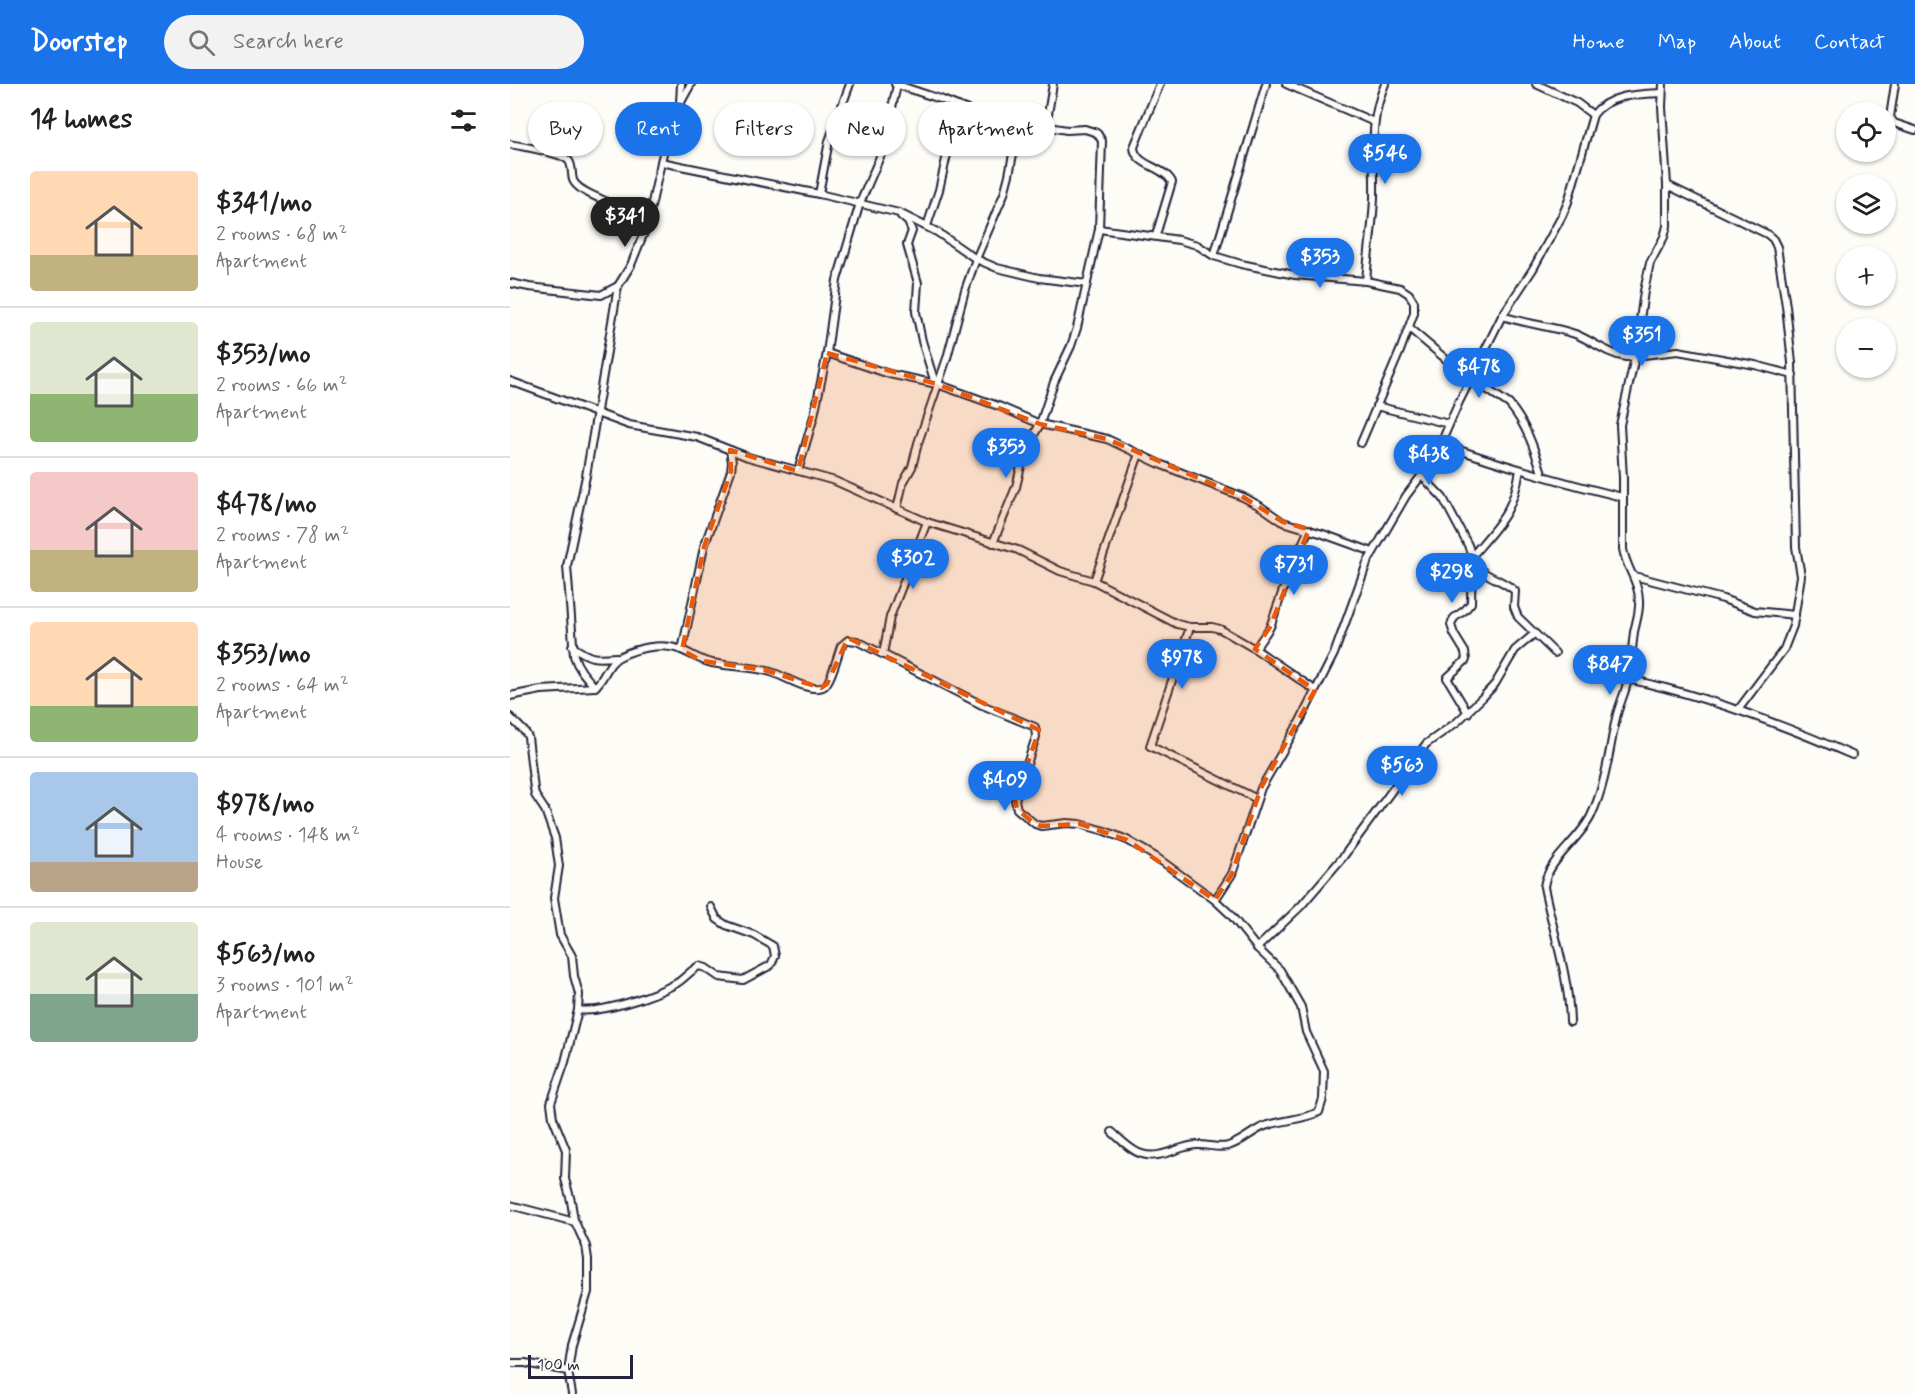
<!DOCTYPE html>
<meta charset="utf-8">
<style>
:root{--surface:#fff;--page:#f2f2f2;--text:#222;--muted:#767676;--line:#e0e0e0;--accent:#1a73e8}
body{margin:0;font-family:Mynerve,sans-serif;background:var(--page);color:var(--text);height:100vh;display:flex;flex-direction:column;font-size:22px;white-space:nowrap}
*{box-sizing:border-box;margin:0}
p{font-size:20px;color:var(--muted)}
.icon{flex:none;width:33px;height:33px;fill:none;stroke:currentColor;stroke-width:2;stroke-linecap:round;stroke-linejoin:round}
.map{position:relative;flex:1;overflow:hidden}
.panel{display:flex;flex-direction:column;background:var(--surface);width:510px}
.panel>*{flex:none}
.banner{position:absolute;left:18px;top:18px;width:570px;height:54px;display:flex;gap:12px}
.tools{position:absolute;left:1326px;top:18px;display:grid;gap:12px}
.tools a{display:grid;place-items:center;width:60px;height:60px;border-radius:50%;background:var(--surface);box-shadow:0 2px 4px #0004;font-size:30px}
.scale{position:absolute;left:18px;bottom:15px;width:105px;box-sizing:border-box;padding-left:6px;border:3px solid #22223b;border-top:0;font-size:16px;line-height:21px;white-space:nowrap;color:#22223b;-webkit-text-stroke:4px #fdfcf7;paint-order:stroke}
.price{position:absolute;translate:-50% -51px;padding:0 14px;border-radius:21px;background:var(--accent);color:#fff;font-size:20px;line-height:39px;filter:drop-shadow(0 2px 3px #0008)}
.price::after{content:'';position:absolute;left:50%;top:36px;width:18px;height:14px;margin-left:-9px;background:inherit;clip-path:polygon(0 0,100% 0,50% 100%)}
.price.current{background:#222;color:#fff}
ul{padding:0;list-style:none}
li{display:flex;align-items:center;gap:18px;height:150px;padding:0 30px}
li+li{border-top:2px solid var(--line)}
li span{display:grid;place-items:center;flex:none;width:168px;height:120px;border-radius:6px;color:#555}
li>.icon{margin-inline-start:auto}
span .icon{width:72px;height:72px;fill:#fffc;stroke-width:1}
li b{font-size:26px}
h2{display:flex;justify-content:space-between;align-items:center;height:72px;padding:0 30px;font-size:26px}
.pill{padding:0 21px;border-radius:27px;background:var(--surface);box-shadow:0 2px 4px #0004;font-size:21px;line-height:54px}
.pill.current{background:var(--accent);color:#fff}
header{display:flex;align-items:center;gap:36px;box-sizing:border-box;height:84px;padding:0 30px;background:var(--accent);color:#fff}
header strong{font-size:28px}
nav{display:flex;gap:33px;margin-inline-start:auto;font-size:21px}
.search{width:420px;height:54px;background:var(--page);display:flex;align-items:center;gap:15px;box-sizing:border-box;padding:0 21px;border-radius:33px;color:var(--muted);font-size:22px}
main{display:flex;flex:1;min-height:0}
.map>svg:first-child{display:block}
</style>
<header>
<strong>Doorstep</strong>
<div class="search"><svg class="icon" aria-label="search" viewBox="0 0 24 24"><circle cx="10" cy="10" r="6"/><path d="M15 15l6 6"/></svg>Search here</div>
<nav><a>Home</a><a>Map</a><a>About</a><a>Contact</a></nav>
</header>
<main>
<section class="panel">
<h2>14 homes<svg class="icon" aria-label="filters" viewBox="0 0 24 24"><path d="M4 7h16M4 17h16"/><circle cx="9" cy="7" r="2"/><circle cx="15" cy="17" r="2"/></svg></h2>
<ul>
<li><span style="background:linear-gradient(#ffd9b3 70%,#c2b280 0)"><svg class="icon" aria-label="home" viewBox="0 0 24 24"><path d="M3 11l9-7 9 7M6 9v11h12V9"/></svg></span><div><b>$341/mo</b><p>2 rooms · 68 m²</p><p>Apartment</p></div></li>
<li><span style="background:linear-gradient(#dfe7d0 60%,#8fb573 0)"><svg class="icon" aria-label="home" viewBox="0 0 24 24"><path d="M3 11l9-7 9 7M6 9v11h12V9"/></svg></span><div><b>$353/mo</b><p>2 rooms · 66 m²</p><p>Apartment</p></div></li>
<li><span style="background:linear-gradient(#f6c9c9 65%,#c2b280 0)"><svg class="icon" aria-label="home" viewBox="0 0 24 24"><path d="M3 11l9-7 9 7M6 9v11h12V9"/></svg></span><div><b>$478/mo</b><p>2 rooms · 78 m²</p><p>Apartment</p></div></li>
<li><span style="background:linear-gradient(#ffd9b3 70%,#8fb573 0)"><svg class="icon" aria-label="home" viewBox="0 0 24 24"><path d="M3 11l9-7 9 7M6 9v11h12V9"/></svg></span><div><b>$353/mo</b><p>2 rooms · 64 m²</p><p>Apartment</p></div></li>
<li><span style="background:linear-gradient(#a9c7e8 75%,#b9a48a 0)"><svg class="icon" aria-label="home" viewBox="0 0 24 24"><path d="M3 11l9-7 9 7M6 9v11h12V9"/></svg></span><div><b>$978/mo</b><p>4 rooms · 148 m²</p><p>House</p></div></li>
<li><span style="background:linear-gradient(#dfe7d0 60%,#7fa58c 0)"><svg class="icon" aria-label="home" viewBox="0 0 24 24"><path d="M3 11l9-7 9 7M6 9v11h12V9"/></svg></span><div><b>$563/mo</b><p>3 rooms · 101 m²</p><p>Apartment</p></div></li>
</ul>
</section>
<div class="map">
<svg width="1405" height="1310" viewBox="0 0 1405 1310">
<rect width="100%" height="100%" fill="#fdfcf7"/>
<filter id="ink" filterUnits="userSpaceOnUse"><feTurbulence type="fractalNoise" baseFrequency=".0167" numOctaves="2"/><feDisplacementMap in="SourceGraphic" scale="12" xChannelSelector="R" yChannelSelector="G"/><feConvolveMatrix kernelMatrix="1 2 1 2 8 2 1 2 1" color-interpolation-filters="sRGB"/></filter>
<g filter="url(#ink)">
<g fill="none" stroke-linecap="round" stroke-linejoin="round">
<!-- minor casing -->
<g stroke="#22223b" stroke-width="10">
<g id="minor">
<polyline points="385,0 430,15 475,33 557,46 575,45 587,49 592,57 589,145 567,244 561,262 544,298 530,340 519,360 511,382 506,403 483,459"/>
<polyline points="776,0 864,38"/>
<polyline points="1026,0 1067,19 1083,31"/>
<polyline points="1385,0 1380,33 1384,39 1405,46"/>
<polyline points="171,18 181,0"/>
<polyline points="536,42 543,0"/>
<path d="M 0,60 C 13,63 52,68 59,77 C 63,83 61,90 63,96 C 67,106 85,112 95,117"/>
<polyline points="151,78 309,110 389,129 427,148 466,175 487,184 529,194 577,200"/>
<polyline points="1157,101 1257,150 1263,155 1267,163 1276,222 1282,279 1286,463 1291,492 1283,542 1274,565 1228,626"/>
<polyline points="309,110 319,57 340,0"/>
<polyline points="391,132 398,138 402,147 397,161 408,199 406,228 412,257 425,299"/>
<polyline points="417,142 429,106 448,22"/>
<polyline points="589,145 669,156 687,161 704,172 731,180 785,191 856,197 890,204 899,210 904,218 904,229 890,267 851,359"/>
<path d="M 646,151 L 662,98 C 654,82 625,82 624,63 L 650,0"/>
<polyline points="704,172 756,0"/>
<path d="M 856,197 C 858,169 863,141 864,114 C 865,72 858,40 875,0"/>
<polyline points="0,199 19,203 91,211 108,202"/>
<path d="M 992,232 C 1016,240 1041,242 1065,250 C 1083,257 1097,270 1116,273 L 1168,267 L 1245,281 L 1283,291"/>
<path d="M 899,244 L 951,288 L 999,320 C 1017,341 1025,367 1033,392"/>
<polyline points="317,269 379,290 427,300 491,323 530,340 597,355 652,381 733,413 750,422 773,438 813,450 863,468"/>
<polyline points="0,297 119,341 187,353 238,373 325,397 417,438 508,466 550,487 584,497 667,540 680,543 702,543 710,545 745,565 805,606"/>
<polyline points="866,322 939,340"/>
<path d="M 932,360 C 991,381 1051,398 1112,413"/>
<polyline points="288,387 304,332 317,269 327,196 350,119 372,68 387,1"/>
<polyline points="912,392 933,414 958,461 962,472 961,519 955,526 944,534 941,541 944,550 955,568 956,576 937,594 958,629"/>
<polyline points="387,425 393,399 402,383 408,359 437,274 455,206 466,175 494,110 499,91 504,65 506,39"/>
<path d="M 962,472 C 989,440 1003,429 1010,386"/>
<path d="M 963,477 C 974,494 991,494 1005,507 L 1004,523 L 1008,533 L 1045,569"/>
<polyline points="1124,492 1213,515 1245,527 1285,531"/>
<polyline points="584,497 629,370"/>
<polyline points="680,543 640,662 747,715"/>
<path d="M 62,562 C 80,575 85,575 106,573"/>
<polyline points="745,565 760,543 779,489 799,445"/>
<polyline points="172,566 194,463 221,387 222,378 220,366"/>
<polyline points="373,570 380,533 417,438"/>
<path d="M 1118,595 C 1196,612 1269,639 1342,671"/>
<path d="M 85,603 C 76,593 68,585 64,572 L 57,482 L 76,392 L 108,202 L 121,181 L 137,141 L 154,65 L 170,19 L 171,0"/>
<path d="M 0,612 L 31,606 L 85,603 C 96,593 97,578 111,572 C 127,564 151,559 169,565 C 180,569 190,577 202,579 C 222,583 242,582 261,588 C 275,592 299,609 313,603 C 320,601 328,570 331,562 L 338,556 L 347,557 L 472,621 L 525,643 L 526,653 L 505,716 L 507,725 L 525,740 L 531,742 L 557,739 L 570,740 L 595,747 L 617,756 L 646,773 L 705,816 L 720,830 L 747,864 L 770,886 L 791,923 L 796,948 L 814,987 L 813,1015 L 809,1028 C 792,1036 772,1036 755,1042 C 742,1047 732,1058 718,1062 C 709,1065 696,1060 686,1061 C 669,1062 650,1076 632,1070 C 621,1067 610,1055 602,1048"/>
<polyline points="0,633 15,648 18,653 24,705 25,711 35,726 45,754 49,782 44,814 50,851 62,872 64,892 69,910 68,926 55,978 41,1019 43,1034 56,1066 55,1095 61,1117 64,1136 76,1162 78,1175 78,1208 62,1261 58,1287 62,1310"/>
<path d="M 705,816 L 722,790 L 751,704 L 789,639 L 824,570 L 857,479 L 896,412 L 924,375 L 949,318 L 992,232 L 1023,185 L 1052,132 L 1058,118 L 1083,31 C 1099,10 1128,10 1152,9"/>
<polyline points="747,864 791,822 833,773 916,660 947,638 973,613 985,600 1005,566 1024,550"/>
<path d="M 68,926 C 92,930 145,911 167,899 C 175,894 181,886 189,882 L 196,884 L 209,893 L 233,896 L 261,881 L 265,872 L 263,862 L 244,851 L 216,841 L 207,835 L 201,823"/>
<path d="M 1060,938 C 1059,892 1043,848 1034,803 C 1037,776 1069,757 1081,732 C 1096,700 1099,667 1106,634 C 1109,620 1116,608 1118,594 C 1121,579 1122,564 1124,548 C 1126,538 1130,527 1129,517 C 1129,497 1116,484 1113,465 L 1113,394 L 1110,341 L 1125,273 L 1134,207 L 1140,179 L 1154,153 L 1157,142 L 1157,101 L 1152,23 L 1153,0"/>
<polyline points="0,1121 65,1138"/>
<polyline points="0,1279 15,1279 58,1287"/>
</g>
</g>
<!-- minor -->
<use href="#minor" stroke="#fdfcf7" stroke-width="6"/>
</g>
</g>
<!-- marked area -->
<path fill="#e8590c" fill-opacity="0.2" stroke="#e8590c" stroke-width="4.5" stroke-dasharray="12 8" stroke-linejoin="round" d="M 317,269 L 427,300 L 530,340 L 597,355 L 733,413 L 773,438 L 799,445 L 760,543 L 745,565 L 805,606 L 751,704 L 722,790 L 705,816 L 617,756 L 570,740 L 531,742 L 521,737 L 507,725 L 505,716 L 529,646 L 338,554 L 317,600 L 311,604 L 255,586 L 192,577 L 172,566 L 194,463 L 221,387 L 220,366 L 288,387 Z"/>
</svg>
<div class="tools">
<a><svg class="icon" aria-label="locate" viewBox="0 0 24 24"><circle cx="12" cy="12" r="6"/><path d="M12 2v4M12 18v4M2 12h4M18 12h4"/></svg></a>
<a><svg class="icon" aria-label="layers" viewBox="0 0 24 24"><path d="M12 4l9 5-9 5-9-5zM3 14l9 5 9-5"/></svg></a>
<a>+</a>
<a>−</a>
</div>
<div class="scale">100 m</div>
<b class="price" style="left:875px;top:101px">$546</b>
<b class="price current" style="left:115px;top:164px">$341</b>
<b class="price" style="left:810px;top:205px">$353</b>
<b class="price" style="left:1132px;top:283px">$351</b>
<b class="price" style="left:969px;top:315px">$478</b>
<b class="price" style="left:496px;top:395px">$353</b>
<b class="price" style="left:919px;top:402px">$438</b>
<b class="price" style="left:403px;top:506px">$302</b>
<b class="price" style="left:784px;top:512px">$731</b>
<b class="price" style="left:942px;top:520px">$298</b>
<b class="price" style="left:672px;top:606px">$978</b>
<b class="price" style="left:1100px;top:612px">$847</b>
<b class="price" style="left:892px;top:713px">$563</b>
<b class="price" style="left:495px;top:728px">$409</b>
<div class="banner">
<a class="pill">Buy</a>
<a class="pill current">Rent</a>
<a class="pill">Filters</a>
<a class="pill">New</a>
<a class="pill">Apartment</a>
</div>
</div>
</main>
